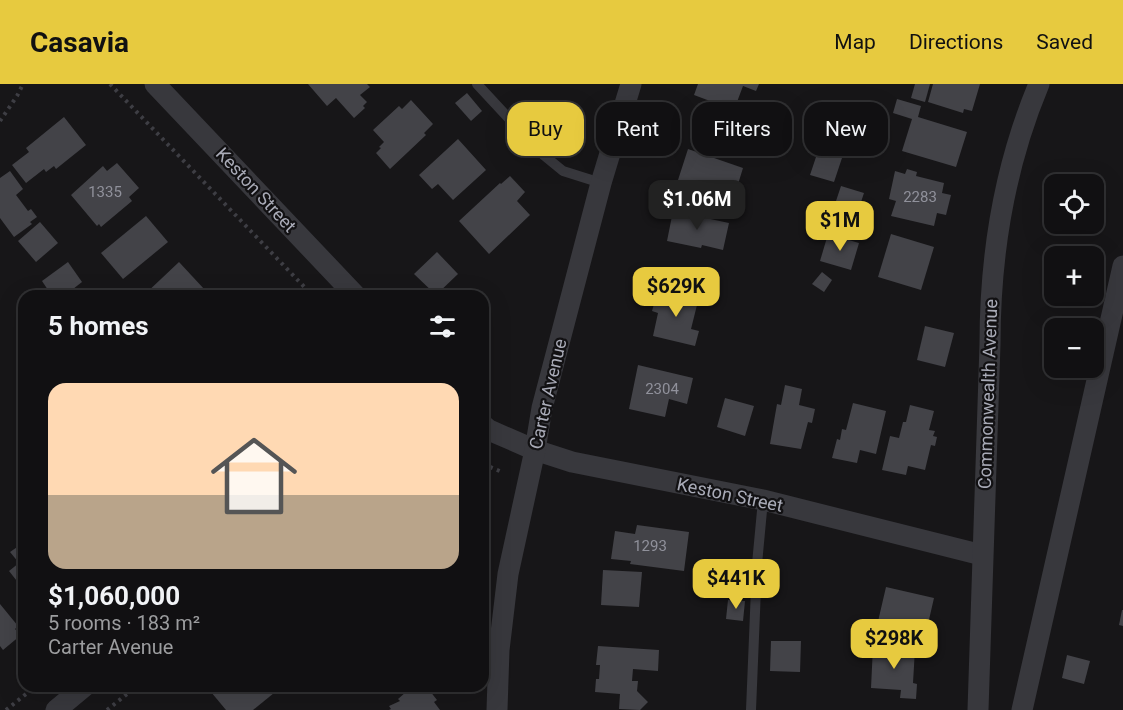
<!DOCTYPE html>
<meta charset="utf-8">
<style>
:root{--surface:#111012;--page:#1e1e20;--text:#f1f3f6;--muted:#9c9d9f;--line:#303032;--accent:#e7ca3f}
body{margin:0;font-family:Roboto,sans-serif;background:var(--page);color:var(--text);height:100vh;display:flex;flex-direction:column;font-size:22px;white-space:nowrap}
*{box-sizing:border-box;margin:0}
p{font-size:20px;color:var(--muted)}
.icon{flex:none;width:33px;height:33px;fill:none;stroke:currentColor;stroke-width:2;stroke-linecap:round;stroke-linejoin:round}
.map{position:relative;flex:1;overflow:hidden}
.details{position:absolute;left:18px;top:206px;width:471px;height:402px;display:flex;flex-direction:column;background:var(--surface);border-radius:18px;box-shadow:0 6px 24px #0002,0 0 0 2px var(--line)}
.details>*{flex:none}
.banner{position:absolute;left:507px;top:18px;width:525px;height:54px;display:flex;gap:12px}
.controls{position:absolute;left:1044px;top:90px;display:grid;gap:12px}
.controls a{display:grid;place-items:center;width:60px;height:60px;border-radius:12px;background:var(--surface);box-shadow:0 6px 24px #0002,0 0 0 2px var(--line);font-size:30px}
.price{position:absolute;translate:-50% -51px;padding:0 14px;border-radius:12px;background:var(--accent);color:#111;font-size:20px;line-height:39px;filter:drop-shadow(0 2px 3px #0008)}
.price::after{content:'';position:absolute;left:50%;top:36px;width:18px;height:14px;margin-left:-9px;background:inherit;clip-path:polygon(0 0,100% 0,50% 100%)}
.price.active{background:#222;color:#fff}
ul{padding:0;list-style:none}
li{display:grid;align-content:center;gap:12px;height:318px;padding:0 30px}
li+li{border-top:2px solid var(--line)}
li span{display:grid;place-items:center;height:186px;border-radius:18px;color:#555}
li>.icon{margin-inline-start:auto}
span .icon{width:108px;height:108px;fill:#fffc;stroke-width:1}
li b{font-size:26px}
h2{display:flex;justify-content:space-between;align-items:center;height:72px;padding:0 30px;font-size:26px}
.chip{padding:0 21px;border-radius:18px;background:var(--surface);box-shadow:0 6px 24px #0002,0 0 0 2px var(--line);font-size:21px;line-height:54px}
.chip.active{background:var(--accent);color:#111}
header{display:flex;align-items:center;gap:36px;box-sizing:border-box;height:84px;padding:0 30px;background:var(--accent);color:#111}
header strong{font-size:28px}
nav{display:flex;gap:33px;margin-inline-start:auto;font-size:21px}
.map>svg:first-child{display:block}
</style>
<header>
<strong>Casavia</strong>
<nav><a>Map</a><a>Directions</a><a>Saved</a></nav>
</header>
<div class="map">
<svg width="1123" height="626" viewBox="0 0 1123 626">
<rect width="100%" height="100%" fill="#171618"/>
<!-- building -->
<g fill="#434348">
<polygon points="308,0 367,0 370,3 360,11 367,18 363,22 365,24 354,34 336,14 327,22"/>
<polygon points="698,0 759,0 756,7 743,2 734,26 694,11"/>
<polygon points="915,0 930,0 925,18 911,14"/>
<polygon points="933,0 980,0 972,27 964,25 963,29 928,18"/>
<polygon points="467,9 482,27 471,37 455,19"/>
<polygon points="897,15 921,22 918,33 967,48 956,83 902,67 912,35 893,29"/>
<polygon points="411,16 433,40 424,49 426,51 390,85 376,69 381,64 379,63 384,58 373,46 399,22 402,25"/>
<polygon points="701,23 746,38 744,43 754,46 747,67 739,64 737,70 691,54"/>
<polygon points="64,33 86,61 56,85 54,82 46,88 44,85 26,99 12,81 29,68 26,64"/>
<polygon points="458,55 486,86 453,116 438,100 432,105 419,91"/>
<polygon points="688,65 743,84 735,110 723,106 722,109 678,96"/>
<polygon points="818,67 842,74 834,98 810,91"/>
<polygon points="117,79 139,104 129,113 132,117 101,143 99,140 97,142 71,111 103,82 107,87"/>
<polygon points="907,85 917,88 916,92 944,99 942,109 951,111 946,131 937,129 934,142 891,132 896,117 889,115 895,87 905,90"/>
<polygon points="10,87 23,105 16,111 28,127 31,125 37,133 30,138 32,140 14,153 0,134 0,94"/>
<polygon points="510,92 525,108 517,117 530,131 489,170 459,137 500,99 501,100"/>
<polygon points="841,102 864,109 859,124 836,117"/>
<polygon points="673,127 729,139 723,166 702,161 701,164 667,157"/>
<polygon points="146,132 168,158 123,195 101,169"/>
<polygon points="40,138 58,159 36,178 18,157"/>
<polygon points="828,150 859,159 851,186 820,177"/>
<polygon points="891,150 934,163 921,206 878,193"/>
<polygon points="437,168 458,190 436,211 414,190"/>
<polygon points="68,178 82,198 64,212 52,212 42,197"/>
<polygon points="179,178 205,206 199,212 143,212"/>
<polygon points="822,188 832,196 824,208 812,200"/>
<polygon points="667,205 699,213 691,245 699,247 695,262 653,252 658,229 652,227 656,213 664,216"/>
<polygon points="925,242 954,249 945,283 917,276"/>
<polygon points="638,281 693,294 687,320 669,315 665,333 629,325"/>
<polygon points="785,301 802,305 799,321 815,325 812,339 808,338 801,365 770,360 777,320 781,321"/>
<polygon points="725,314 754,322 745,352 717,343"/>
<polygon points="853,319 886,327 876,370 860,366 857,379 832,374 837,355 840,356 842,345 846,346"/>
<polygon points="910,321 934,327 929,346 935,347 933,352 937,353 935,362 931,361 925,386 908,382 906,391 882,386 890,352 899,354 903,338 906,338"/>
<polygon points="637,441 689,448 684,487 630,480 631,477 611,475 615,447 635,450"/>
<polygon points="23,459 24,460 24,506 9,487 19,479 10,468"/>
<polygon points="603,486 642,488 639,523 601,521"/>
<polygon points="886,503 934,514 925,553 913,550 912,554 876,546"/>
<polygon points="728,516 745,517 743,537 726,535"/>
<polygon points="0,520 18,542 15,545 21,551 3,566 0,562"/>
<polygon points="1122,526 1123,526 1123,542 1119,541"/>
<polygon points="771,557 801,557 800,588 770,587"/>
<polygon points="598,562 659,566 658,587 633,585 632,597 638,597 637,607 648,618 640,626 619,625 620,610 595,608 596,595 599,595 600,581 596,581"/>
<polygon points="873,562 915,565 913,599 917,600 916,615 900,614 901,606 871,604"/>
<polygon points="1067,571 1090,577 1084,600 1062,594"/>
<polygon points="219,602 267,602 274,609 253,626 226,626 211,608"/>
<polygon points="414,602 426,602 437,616 434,618 440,626 389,626 391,625 389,622 400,617 398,615 406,608 408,610 413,606 411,604"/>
</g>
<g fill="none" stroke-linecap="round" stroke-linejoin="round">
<!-- path -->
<g stroke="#3e3e44" stroke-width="4" stroke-dasharray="3 4.5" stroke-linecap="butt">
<polyline points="110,0 313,212"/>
<polyline points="0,37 17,12 23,0"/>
<polyline points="483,380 502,388"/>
<polyline points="6,626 36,602"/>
<polyline points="107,626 137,602"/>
</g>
<!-- service -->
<g stroke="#38383d" stroke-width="10">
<polyline points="477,0 541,69 563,87 601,99"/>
<polyline points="751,626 757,480 763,416"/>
</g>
<!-- minor -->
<g stroke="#38383d" stroke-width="21">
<polyline points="155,0 356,212"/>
<polyline points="483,341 489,346 535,366 572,378 763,416 982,471"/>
<polyline points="56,626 85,602"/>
<polyline points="497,626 499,566 508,490 535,366 542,324 601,99 631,0"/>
<path d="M 978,626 L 990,260 C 990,172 1005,81 1039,0"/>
<polyline points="1022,626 1123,182"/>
</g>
</g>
<g text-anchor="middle" stroke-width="4.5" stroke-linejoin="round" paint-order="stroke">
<!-- number labels -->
<g font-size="15" fill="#90919b">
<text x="105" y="113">1335</text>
<text x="920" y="118">2283</text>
<text x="662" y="310">2304</text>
<text x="650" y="467">1293</text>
</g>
<!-- street labels -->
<g font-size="18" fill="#a9abb7" stroke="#121113">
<text transform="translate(256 106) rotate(47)" y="6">Keston Street</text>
<text transform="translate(548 310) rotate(-77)" y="6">Carter Avenue</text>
<text transform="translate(988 310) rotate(-88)" y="6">Commonwealth Avenue</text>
<text transform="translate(730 411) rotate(12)" y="6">Keston Street</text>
</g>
</g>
</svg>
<div class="controls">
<a><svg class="icon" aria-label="locate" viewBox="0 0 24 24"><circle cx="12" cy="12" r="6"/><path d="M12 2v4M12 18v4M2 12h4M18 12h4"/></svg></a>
<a>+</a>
<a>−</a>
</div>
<b class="price active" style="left:697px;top:147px">$1.06M</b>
<b class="price" style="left:840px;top:168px">$1M</b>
<b class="price" style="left:676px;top:234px">$629K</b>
<b class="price" style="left:736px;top:526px">$441K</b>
<b class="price" style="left:894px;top:586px">$298K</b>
<div class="banner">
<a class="chip active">Buy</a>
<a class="chip">Rent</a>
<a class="chip">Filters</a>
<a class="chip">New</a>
</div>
<section class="details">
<h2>5 homes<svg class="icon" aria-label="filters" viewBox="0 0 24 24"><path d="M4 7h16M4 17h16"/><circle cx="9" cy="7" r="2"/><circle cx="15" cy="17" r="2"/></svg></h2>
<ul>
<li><span style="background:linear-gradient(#ffd9b3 60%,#b9a48a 0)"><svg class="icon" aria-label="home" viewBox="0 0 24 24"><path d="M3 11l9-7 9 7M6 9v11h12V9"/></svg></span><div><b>$1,060,000</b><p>5 rooms · 183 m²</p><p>Carter Avenue</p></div></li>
</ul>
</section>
</div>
